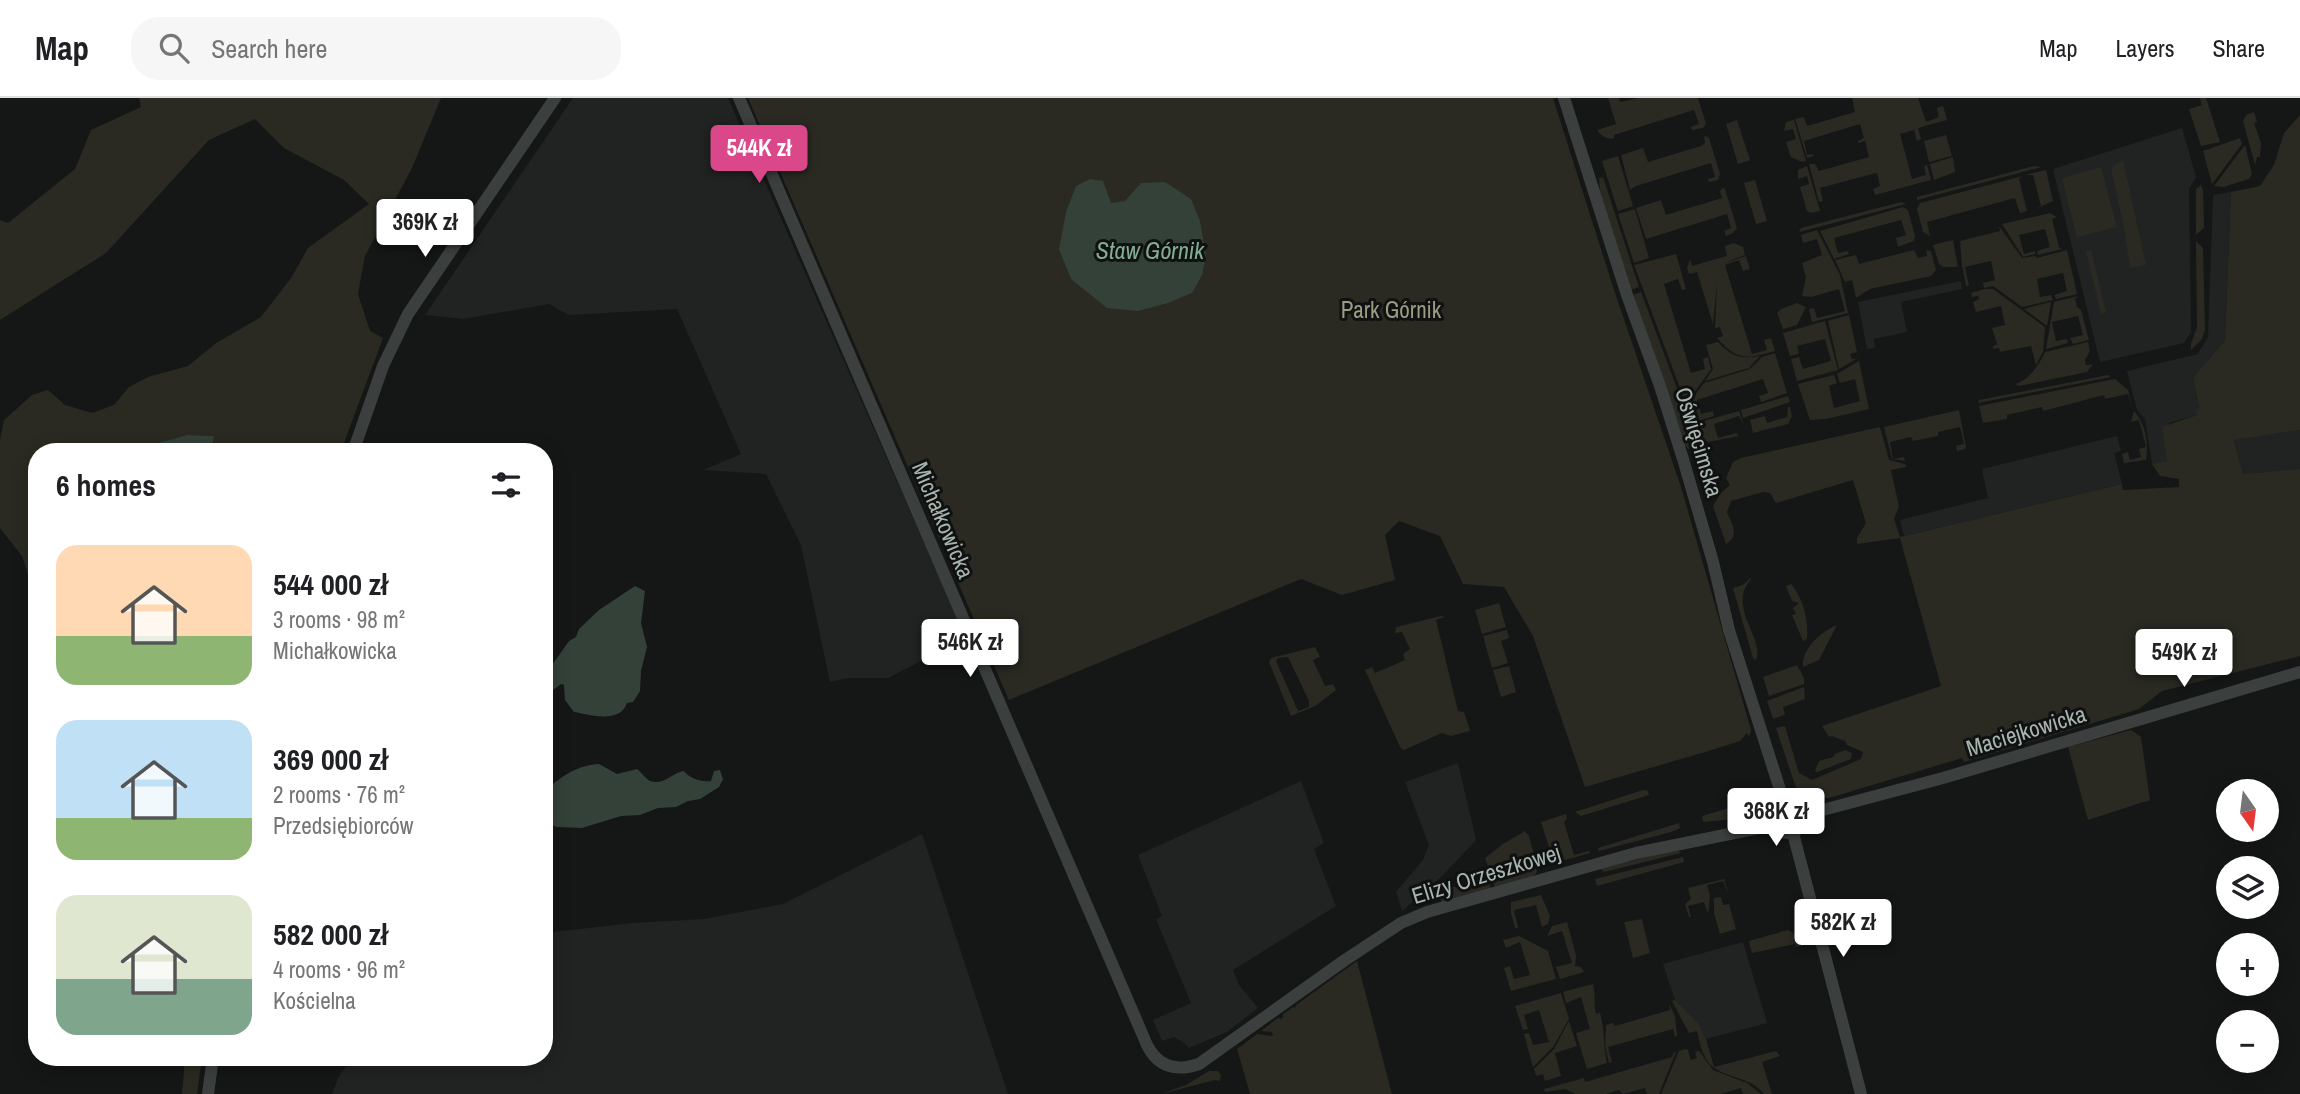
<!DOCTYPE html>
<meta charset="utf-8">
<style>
:root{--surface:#fff;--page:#f6f6f6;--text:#202124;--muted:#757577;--line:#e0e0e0;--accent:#db488a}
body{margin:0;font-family:"Archivo Narrow",sans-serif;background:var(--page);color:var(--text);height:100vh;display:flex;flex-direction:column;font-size:26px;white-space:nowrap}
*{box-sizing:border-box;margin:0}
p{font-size:23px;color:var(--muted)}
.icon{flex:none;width:38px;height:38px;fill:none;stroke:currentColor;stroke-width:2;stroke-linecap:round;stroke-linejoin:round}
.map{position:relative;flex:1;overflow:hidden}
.details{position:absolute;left:28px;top:345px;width:525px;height:623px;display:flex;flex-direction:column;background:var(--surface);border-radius:28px;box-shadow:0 4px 18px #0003}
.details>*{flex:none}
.needle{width:46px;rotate:166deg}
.buttons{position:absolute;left:2216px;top:681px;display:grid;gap:14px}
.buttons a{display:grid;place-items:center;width:63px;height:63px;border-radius:50%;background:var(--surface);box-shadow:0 4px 18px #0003;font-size:35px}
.price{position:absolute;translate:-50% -60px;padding:0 16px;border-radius:7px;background:#fff;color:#222;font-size:23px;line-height:46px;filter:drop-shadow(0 2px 4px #0008)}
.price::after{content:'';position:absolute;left:50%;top:42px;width:21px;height:16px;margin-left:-10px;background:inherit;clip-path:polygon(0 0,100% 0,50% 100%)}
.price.on{background:var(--accent);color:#fff}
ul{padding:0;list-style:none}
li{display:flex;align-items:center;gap:21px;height:175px;padding:0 28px}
li span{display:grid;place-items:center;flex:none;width:196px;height:140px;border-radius:21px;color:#555}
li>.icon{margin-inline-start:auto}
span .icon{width:84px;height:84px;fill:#fffc;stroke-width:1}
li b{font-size:30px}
h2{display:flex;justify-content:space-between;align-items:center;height:84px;padding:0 28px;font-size:30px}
header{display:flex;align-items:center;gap:42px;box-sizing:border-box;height:98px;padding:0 35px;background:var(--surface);border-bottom:2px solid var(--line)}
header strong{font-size:33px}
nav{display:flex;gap:38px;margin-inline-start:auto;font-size:24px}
.search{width:490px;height:63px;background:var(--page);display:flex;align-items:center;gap:18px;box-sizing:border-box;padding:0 24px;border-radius:28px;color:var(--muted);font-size:26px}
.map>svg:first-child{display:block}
</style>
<header>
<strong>Map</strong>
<div class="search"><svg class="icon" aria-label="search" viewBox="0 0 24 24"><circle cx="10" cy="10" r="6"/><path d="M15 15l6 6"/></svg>Search here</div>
<nav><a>Map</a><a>Layers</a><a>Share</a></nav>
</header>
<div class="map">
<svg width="2300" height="996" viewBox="0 0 2300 996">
<rect width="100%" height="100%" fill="#151616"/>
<!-- built -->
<g fill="#212323">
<polygon points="573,0 728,0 966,540 888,580 848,580 830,584 801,447 766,376 703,372 741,356 677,211 569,217 549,206 463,221 425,217"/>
<polygon points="2182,30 2196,79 2189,91 2191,234 2184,245 2100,264 2053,71"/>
<polygon points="2231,94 2225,243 2193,279 2199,312 2197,317 2169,325 2168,364 2152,366 2145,321 2137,312 2127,273 2198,256 2208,239 2213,97"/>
<polygon points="1961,183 1962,191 1901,204 1907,234 1874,241 1875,250 1867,251 1858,204"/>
<polygon points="2300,332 2300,371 2243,376 2234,341"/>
<polygon points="2117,338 2121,353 2114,355 2122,386 1904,438 1900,422 1988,400 1982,371"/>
<polygon points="1458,665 1476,742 1443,777 1402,813 1396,794 1423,762 1429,747 1405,684"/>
<polygon points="1301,683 1324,745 1314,751 1336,808 1233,872 1239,887 1258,910 1227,934 1189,950 1183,944 1174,939 1162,943 1153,922 1191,905 1156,821 1162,818 1138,757"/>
<polygon points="922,736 1008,996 332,996 340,976 354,959 544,959 544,835 633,825 704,821 783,806"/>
<polygon points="1743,844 1767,925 1706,941 1699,926 1675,902 1663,866"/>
</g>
<!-- green -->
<g fill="#2a2a23" fill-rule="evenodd">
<polygon points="139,0 441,0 412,70 365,158 358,196 370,233 383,240 341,353 211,353 213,338 187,337 150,347 98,347 85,353 37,354 37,505 22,458 0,430 0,342 4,322 32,297 48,292 65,307 92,315 114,307 129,289 148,279 188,268 216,245 261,219 291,180 308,150 369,106 344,82 284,50 255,21 209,42 106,155 0,222 0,122 8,125 75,71 91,32 141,9"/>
<polygon points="748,0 1553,0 1613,189 1681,389 1751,632 1749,639 1747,635 1740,643 1712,652 1585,689 1533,538 1504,489 1463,486 1440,438 1399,423 1385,437 1395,482 1342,497 1301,481 1009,602"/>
<path d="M 1608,0 L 1619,0 L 1620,4 L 1639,0 L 1698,0 L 1706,26 L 1703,30 L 1692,32 L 1691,29 L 1699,26 L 1694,12 L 1614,37 L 1614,40 C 1607,42 1601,38 1597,32 L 1616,26 Z"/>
<polygon points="1852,0 1918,0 1926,24 1939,19 1937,10 1943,8 1947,22 1918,30 1921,41 1917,43 1914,32 1900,36 1912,81 1926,77 1924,68 1927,67 1931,82 1875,97 1873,91 1880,88 1877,75 1872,76 1820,90 1823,103 1819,104 1809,66 1815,66 1819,73 1869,59 1865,43 1858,45 1858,43 1864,40 1860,26 1804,43 1807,57 1813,56 1814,58 1807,60 1795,21 1804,19 1807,28 1855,14"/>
<polygon points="2200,0 2206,0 2220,44 2201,48 2189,11 2202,7"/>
<polygon points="2254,14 2257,24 2254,25 2261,45 2260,59 2257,59 2255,67 2243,23 2246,17"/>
<path d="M 2300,17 L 2300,332 L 2234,342 L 2243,376 L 2300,371 L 2300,558 L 2162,593 L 2139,611 L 1964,664 L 1962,660 L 1829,700 L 1805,700 L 1797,693 L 1776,630 L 1785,628 L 1799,675 L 1812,682 L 1861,661 L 1863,654 L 1847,647 L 1845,643 L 1832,638 L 1829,639 L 1822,628 L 1941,588 L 1900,440 L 1857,446 L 1857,440 L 1866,425 L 1853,382 L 1776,405 L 1770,395 L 1763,394 L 1731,403 L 1727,414 C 1731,425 1741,437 1726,446 L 1713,408 L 1720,396 L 1730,387 L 1726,380 L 1733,364 L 1741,360 L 1880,329 L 1889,362 L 1905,366 L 1906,369 L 1891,372 L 1899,408 L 1894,421 L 1900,439 L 2122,386 L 2123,392 L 2179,389 L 2179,381 L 2160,378 L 2152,366 L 2167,363 L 2162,329 L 2197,317 L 2196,312 L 2199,311 L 2193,279 L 2225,243 L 2231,94 L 2260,88 L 2274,67 L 2284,35 Z"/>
<polygon points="1737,22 1750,62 1738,66 1726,26"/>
<polygon points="1794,22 1806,63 1802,64 1791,59 1786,44 1796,41 1793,31 1784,33 1786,24"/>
<polygon points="1946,37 1952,58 1929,64 1924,43"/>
<polygon points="1706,38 1709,40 1720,76 1718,82 1709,84 1708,81 1715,79 1711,65 1636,88 1630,92 1621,57 1643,50 1648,64 1701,48 1705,45 1704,39"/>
<polygon points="2240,40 2242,46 2212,86 2203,53"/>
<polygon points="2245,47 2252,76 2249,81 2223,89 2214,88"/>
<polygon points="1618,58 1633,108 1618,113 1602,63"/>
<polygon points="1953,59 1955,74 1934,82 1930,66"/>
<polygon points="2123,62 2146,167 2130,170 2124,129 2111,70"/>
<polygon points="1807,68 1820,113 1811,115 1807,113 1800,89 1809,86 1807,78 1798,81 1798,72"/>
<polygon points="2034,68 2042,69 1917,102 1917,99"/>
<polygon points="2101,69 2117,129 2077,139 2062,80"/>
<polygon points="2046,72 2053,103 2036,111 2041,108 2033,77 2025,77"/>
<polygon points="2023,78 2019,81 2027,113 2020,115 2015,100 1927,124 1930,138 1923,134 1917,111 1920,105"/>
<polygon points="1603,79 1639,189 1631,192 1600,95 1599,80"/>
<polygon points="1755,82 1767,123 1756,126 1744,85"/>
<polygon points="2201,87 2203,92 2204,130 2196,137 2196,91"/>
<polygon points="1723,90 1725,91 1737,130 1733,135 1726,138 1724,133 1731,130 1727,116 1646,141 1636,110 1661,102 1666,117 1722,100 1720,93"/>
<polygon points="1901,104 1906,106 1799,134 1801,130"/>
<polygon points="1903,109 1908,112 1915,138 1914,143 1898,149 1896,140 1906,137 1901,122 1834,140 1838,155 1848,153 1849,156 1834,161 1820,133"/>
<polygon points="1635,111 1649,160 1634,165 1618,116"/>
<polygon points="2050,115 2057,119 2052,121 2059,149 2062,151 2038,157 2037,153 2050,149 2045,131 2019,137 2024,156 2035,153 2035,156 2023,159 2002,126"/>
<polygon points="1999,128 2022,160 2036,158 2037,160 2067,152 2077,196 2056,201 2054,197 2067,193 2063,175 2037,181 2040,199 2051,197 2053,202 2022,209 1993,188 1984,190 1983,185 1995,182 1991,163 1965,169 1969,188 1966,188 1962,167 1960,143 2000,133"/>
<polygon points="1817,132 1840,177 1848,215 1812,224 1809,211 1814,210 1817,220 1845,213 1839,191 1811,199 1802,198 1806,179 1802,165 1822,157 1817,141 1803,145 1801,137"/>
<polygon points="1953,142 1958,169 1943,169 1939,166 1933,147"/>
<polygon points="2196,143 2203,150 2205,232 2202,241 2191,252 2191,246 2197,229"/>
<path d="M 1734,145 L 1743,149 L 1745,157 L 1723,166 L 1746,158 L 1750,171 L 1743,173 L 1739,162 L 1725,167 L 1752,256 L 1767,252 L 1764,242 L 1771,240 L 1775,253 C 1747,261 1737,263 1717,240 L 1723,238 L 1720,229 L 1715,230 L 1717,185 L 1713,226 L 1697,174 L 1689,176 L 1687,170 L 1690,161 L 1692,168 L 1727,158 L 1725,148 Z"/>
<polygon points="1914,152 1918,160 1927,158 1926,152 1931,153 1936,172 1931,178 1870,191 1856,200 1852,182 1845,184 1835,162 1856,157 1859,166"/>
<polygon points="2091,152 2106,214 2101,216 2086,153"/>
<polygon points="1676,156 1686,191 1682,192 1678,181 1664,186 1691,275 1705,271 1703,261 1708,259 1711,271 1686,306 1634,167"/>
<polygon points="1984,191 1993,191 2045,229 2043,254 2036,267 2031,248 2000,254 1999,250 1993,251 1993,248 1997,246 1992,230 2005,227 2001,208 1976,214 1973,204 1979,201 1978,198 1972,199 1971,195"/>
<polygon points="1641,194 1681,301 1694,351 1688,351 1685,347 1633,197"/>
<polygon points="2078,198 2075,201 2077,209 2081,212 2089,242 2073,246 2070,240 2083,237 2078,218 2052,224 2056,243 2067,241 2068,245 2046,251 2054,204"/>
<polygon points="1797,205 1806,209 1797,227 1783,231 1777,215 1781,211"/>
<polygon points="2051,205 2047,228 2024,211 2050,204"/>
<polygon points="1849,217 1857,254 1850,256 1852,261 1858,260 1839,271 1828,223"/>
<polygon points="1825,223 1838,272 1797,283 1791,261 1799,259 1803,271 1831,263 1825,241 1797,248 1799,256 1790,258 1783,235"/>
<path d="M 1718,244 C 1732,259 1740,261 1760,258 L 1749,270 L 1705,283 L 1713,271 L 1706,247 Z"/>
<path d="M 2088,244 L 2090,253 L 2085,262 L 2086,267 L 2093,266 L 2087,274 L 2019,288 L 2015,286 C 2028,283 2039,267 2045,254 Z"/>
<polygon points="1775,255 1787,295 1761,304 1759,298 1768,295 1763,281 1697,302 1701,316 1713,313 1714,318 1692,325 1687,308 1704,285 1750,271 1762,259"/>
<polygon points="1859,263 1869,311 1826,321 1810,322 1798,286 1834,277 1837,285 1829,288 1834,310 1860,303 1855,281 1840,285 1837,276"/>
<polygon points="2108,277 2111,279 1978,305 1979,302"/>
<polygon points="2115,281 2128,292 2132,311 2128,296 2105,301 2104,297 2043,313 2042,309 2007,317 2007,321 1983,325 1979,308"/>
<polygon points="1788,298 1790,304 1743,320 1741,312"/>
<polygon points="1788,309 1790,309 1792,318 1788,326 1753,335 1750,322 1765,318 1767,325 1787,319"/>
<polygon points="1959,312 1966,349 1965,351 1957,353 1956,348 1964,346 1960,329 1938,334 1938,338 1913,343 1911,339 1890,344 1893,361 1904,359 1905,363 1892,361 1884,329"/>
<polygon points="1739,313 1744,328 1739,318 1714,326 1718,340 1736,335 1739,338 1697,346 1693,326"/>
<path d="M 2134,313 C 2145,325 2149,345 2146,362 L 2124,365 L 2122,356 L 2128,354 L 2130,362 L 2141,359 L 2139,351 L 2146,349 L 2139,322 L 2131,324 Z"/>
<path d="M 1752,479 C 1750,483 1745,488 1744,493 C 1736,517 1764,544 1756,562 L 1753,560 L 1733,490 L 1743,487 Z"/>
<path d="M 1791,486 C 1803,499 1809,524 1807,541 L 1803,543 L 1792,517 L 1796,516 L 1793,510 L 1799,505 L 1792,503 L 1786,488 Z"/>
<polygon points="1499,505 1506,529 1482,536 1475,512"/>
<polygon points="1441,518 1445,519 1436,522 1458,613 1464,614 1470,633 1451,638 1442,635 1404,652 1400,649 1365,572 1372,569 1375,575 1405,562 1403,556 1410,551 1402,534 1395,535 1396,529"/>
<path d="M 1837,527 L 1819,562 L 1803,569 C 1801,550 1822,533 1837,527 Z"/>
<polygon points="1507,532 1509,540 1501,543 1508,565 1492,570 1483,538"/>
<path d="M 1315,549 L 1320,559 L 1313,562 L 1325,588 L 1333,586 L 1336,592 L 1315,608 L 1291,618 L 1269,564 L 1271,560 ZM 1288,559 L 1309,603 L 1309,609 L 1298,613 L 1276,563 L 1278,560 Z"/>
<polygon points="1797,567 1804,580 1804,586 1769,598 1763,579"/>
<polygon points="1509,568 1516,594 1501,599 1493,572"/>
<polygon points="1804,589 1805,601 1783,609 1785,617 1773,621 1767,603"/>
<polygon points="2131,632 2141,639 2150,702 2088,722 2068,649"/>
<polygon points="1845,652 1852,655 1851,661 1817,674 1815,673 1819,663 1833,659 1835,656"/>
<polygon points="1643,692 1647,692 1649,697 1581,718 1575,714"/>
<polygon points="1742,706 1754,719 1703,724 1702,718"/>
<polygon points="1566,716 1567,721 1564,724 1574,757 1589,753 1590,755 1554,765 1541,724"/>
<polygon points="1679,725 1680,730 1671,734 1599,753 1598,750"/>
<polygon points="1525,733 1529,738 1536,763 1491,776 1485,760 1503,746"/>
<polygon points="1677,752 1681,755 1604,774 1600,770"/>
<polygon points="1683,759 1684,764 1597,788 1595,781"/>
<polygon points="1538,767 1536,776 1532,779 1495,790 1492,780"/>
<polygon points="1488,781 1491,791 1441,805 1441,799 1452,788 1460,791"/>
<polygon points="1724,781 1729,797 1723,783 1707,787 1710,798 1708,816 1704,804 1688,808 1691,819 1689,819 1685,806 1691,801 1688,790"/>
<polygon points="1541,797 1550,818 1548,826 1542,829 1536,807 1514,812 1518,830 1515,830 1511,815 1511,804"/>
<polygon points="1721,799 1723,807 1729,806 1736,831 1720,836 1714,815 1714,800"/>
<polygon points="1642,821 1650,855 1633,860 1624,824"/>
<polygon points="1567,824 1576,857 1575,868 1581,869 1584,874 1560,881 1556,869 1572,865 1562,833 1547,838 1552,828"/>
<polygon points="1788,832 1808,843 1809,846 1796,849 1795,846 1752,855 1749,843"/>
<polygon points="1519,838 1548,853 1556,881 1511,893 1504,870 1510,868 1514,881 1530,877 1520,844 1506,850 1503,842"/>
<polygon points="1357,863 1392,996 1250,996 1237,951 1257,936 1273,938 1272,934 1261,933 1278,920 1281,921 1284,918 1282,917 1293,909 1295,910 1296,907"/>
<path d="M 1593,886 C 1596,897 1593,905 1596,916 L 1600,915 C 1605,932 1603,948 1607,965 L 1587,971 L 1576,935 L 1590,931 L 1581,899 L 1566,905 L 1563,894 Z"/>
<polygon points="1561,895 1569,921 1553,949 1533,969 1524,936 1529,935 1533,947 1549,944 1539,912 1524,917 1528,931 1523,932 1515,908"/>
<path d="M 1675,902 L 1699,926 L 1706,941 L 1714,969 L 1776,953 L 1780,958 L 1762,964 L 1772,996 L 1764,996 C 1751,979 1729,981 1713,969 C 1703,961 1700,946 1697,933 L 1689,935 L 1672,903 Z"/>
<polygon points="1669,906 1675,918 1677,938 1675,939 1673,931 1608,949 1612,964 1609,965 1605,947 1606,927 1613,925 1615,928 1670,912"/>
<polygon points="1569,923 1577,948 1555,955 1561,978 1545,983 1543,976 1536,978 1534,971 1554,951"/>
<polygon points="1686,951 1688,952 1691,962 1697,960 1695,954 1699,953 1713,972 1747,985 1761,996 1743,996 1741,990 1720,996 1661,996 1679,953"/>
<polygon points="1674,954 1676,954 1659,996 1647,996 1645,990 1623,996 1619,992 1606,996 1575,996 1565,991 1545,994 1544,991 1584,980 1585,984 1672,959"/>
<polygon points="185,959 202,959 197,996 182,996"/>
<polygon points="1209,973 1218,973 1221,977 1220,983 1215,982 1161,996 1186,987"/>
</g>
<!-- water -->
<g fill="#344138">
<polygon points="1090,81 1103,83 1111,105 1125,103 1141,85 1165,84 1191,101 1200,123 1206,158 1202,177 1192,195 1168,205 1138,213 1107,210 1071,181 1059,151 1066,114 1076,88"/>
<polygon points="187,337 214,338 211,353 85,353 98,347 150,347"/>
<path d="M 635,488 L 645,493 L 641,525 L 647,549 L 641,573 L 640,593 L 633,604 L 627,605 C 620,626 590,617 574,614 L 565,602 L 564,587 L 561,586 L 552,593 L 553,601 L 550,615 L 544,618 L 545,577 L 569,543 L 576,539 L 579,531 L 599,512 Z"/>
<path d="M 599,666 L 617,676 L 637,671 C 641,674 646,681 650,683 C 664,688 673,674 684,673 C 690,681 701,684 711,683 L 714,673 L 720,672 L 723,681 L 719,689 L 700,701 L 688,703 L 676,709 L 658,710 L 640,717 L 621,718 L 582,730 L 557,729 L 548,726 L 545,719 L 544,695 C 559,679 577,667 599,666 Z"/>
</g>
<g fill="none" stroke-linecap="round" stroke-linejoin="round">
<!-- minor -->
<g stroke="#3b403e" stroke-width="12">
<path d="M 739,0 L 1147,947 C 1158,969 1176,974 1199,966 L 1345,862 L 1401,825 L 1427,814 L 1636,755 L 1774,727"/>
<polyline points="1564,0 1627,197 1660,288 1683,361 1713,464 1729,532 1784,704"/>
<polyline points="353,354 383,268 408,216 555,0"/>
<circle cx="1788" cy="719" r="16"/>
<polyline points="1804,717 1943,680 2300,574"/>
<polyline points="1793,735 1861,996"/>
<polyline points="208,996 213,959"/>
</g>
</g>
<g text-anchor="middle" stroke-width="6" stroke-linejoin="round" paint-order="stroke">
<!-- park labels -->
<g font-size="23" fill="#9d9c82" stroke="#101111">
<text x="1391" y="220">Park Górnik</text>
</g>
<!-- street labels -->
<g font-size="23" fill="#a8b5af" stroke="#101111">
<text transform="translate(1699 344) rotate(73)" y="8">Oświęcimska</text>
<text transform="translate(943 422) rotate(67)" y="8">Michałkowicka</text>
<text transform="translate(2026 633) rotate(-17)" y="8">Maciejkowicka</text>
<text transform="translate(1486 776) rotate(-17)" y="8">Elizy Orzeszkowej</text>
</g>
<!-- water labels -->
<g font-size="24" font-style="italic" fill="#83ac92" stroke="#101111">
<text x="1150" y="161">Staw Górnik</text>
</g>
</g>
</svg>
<div class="buttons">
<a><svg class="needle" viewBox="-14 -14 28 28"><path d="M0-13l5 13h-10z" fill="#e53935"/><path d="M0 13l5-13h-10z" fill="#757577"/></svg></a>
<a><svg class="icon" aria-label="layers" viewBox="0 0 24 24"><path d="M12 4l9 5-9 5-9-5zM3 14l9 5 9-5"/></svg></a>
<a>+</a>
<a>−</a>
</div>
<b class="price on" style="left:759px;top:87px">544K zł</b>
<b class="price" style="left:425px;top:161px">369K zł</b>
<b class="price" style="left:970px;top:581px">546K zł</b>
<b class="price" style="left:2184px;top:591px">549K zł</b>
<b class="price" style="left:1776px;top:750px">368K zł</b>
<b class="price" style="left:1843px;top:861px">582K zł</b>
<section class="details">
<h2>6 homes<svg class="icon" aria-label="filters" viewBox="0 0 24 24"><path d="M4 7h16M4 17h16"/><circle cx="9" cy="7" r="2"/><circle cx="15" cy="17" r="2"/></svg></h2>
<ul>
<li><span style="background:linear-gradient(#ffd9b3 65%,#8fb573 0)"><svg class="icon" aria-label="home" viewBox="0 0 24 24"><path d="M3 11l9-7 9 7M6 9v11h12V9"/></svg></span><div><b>544 000 zł</b><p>3 rooms · 98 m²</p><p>Michałkowicka</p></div></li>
<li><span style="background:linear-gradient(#bfe0f5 70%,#8fb573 0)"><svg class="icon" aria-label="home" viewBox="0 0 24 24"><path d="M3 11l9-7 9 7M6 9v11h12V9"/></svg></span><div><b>369 000 zł</b><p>2 rooms · 76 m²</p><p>Przedsiębiorców</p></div></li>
<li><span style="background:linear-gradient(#dfe7d0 60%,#7fa58c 0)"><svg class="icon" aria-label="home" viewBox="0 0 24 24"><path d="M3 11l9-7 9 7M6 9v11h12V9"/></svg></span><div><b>582 000 zł</b><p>4 rooms · 96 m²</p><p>Kościelna</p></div></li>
</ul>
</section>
</div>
